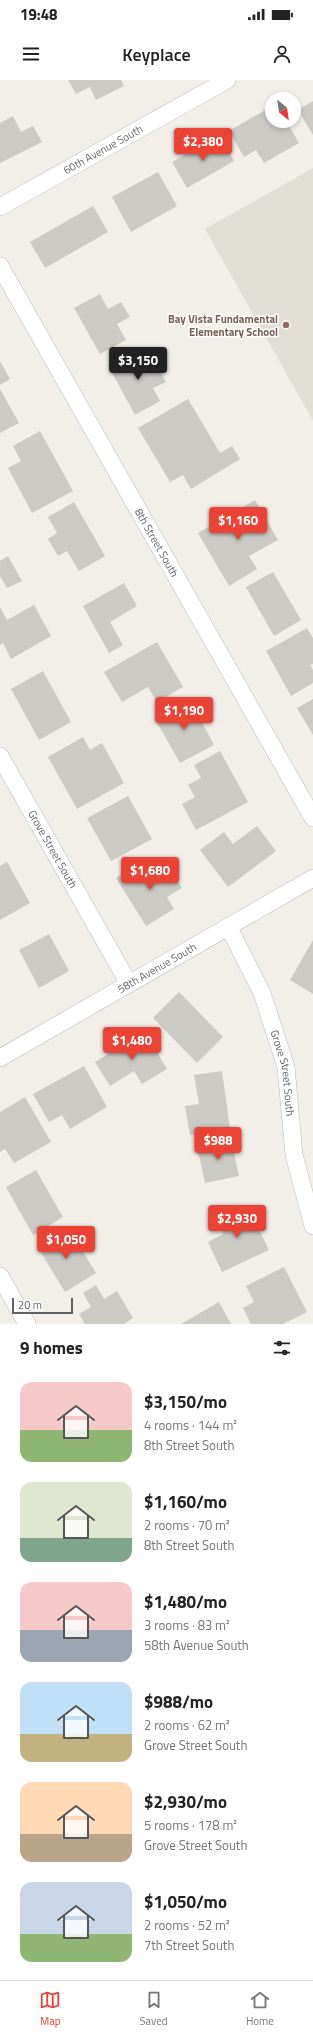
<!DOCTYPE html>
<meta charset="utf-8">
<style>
:root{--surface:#fff;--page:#f6f6f6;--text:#222;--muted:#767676;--line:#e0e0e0;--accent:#ea4335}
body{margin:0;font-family:"Titillium Web",sans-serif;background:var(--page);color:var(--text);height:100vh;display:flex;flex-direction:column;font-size:15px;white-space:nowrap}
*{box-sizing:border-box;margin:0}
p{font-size:13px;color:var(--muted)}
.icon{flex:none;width:22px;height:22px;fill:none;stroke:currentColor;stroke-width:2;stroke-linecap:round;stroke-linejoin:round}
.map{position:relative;height:1244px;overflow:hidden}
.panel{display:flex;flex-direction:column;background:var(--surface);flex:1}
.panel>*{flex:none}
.needle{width:26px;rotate:151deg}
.controls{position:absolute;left:265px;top:12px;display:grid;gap:8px}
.controls a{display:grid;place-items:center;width:36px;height:36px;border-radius:50%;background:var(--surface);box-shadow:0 2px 6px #0003;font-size:20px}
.scale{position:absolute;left:12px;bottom:10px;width:61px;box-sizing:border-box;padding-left:4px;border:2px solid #5f6368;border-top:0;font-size:11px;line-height:14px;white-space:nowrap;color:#5f6368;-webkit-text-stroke:3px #fff;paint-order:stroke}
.price{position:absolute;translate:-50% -34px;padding:0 9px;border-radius:4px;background:var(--accent);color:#fff;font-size:13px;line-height:26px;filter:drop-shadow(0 1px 2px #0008)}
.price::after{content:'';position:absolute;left:50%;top:24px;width:12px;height:9px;margin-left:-6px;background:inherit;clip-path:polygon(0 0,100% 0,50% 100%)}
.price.selected{background:#222;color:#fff}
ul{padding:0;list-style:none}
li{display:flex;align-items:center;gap:12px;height:100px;padding:0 20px}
li span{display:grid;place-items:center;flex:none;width:112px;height:80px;border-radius:12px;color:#555}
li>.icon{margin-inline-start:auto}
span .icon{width:48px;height:48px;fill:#fffc;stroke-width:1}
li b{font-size:17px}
h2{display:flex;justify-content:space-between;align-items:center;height:48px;padding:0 20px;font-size:17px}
.status{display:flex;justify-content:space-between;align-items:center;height:28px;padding:0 20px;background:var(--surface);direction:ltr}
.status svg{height:11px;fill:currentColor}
header{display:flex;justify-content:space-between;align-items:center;height:52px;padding:0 20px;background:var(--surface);font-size:18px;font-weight:600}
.tabs{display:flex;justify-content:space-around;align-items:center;height:56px;border-top:1px solid var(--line);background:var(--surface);font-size:11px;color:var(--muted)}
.tabs a{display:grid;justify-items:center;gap:2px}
.tabs .selected{color:var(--accent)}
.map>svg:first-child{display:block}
</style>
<div class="status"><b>19:48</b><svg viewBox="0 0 49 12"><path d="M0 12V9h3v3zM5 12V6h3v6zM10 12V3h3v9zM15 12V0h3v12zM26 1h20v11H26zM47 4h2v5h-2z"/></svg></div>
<header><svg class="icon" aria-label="menu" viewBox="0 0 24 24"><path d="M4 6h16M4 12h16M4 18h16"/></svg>Keyplace<svg class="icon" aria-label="person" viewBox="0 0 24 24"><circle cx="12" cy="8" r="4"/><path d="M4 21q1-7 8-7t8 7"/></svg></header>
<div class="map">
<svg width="313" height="1244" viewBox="0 0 313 1244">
<rect width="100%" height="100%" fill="#f1efe8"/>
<!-- education -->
<polygon fill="#e1ded6" points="313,88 313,341 205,149"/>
<!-- building -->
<g fill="#cccac5">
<polygon points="68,0 121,0 124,6 96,20 90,7 76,14"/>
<polygon points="313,21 313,55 298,30"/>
<polygon points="272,26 272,41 286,41 299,63 264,83 256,70 244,77 229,51"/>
<polygon points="13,36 21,52 33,46 42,62 0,83 0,43"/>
<polygon points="219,55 234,81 187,108 172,82"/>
<polygon points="158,92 177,126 131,152 112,117"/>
<polygon points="93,126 108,152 45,188 30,162"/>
<polygon points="100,214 108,229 121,222 130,237 117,244 126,260 100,274 74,228"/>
<polygon points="133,271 140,284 152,277 166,302 153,308 160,321 135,335 108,285"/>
<polygon points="0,281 10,299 0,305"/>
<polygon points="0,309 19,343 0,353"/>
<polygon points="188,319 220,373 232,366 240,379 191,409 183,395 170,402 138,348"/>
<polygon points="40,351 73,411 32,433 8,388 21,381 13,366"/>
<polygon points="255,420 278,460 249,476 257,489 229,506 198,453"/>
<polygon points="74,422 105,476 79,491 67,471 58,476 48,459 57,453 48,437"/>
<polygon points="8,476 22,501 7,508 0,496 0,481"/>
<polygon points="273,492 301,540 274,556 246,507"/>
<polygon points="124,503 137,526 110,542 123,565 109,573 83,526"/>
<polygon points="34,525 51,556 11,579 3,563 0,565 0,527 7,540"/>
<polygon points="307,548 313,558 313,584 310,585 313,590 313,603 291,616 266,571"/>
<polygon points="157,562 183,607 157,622 148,607 122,622 104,592"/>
<polygon points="43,591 71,642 39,660 11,609"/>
<polygon points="189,618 214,665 180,683 154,637"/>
<polygon points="313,619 313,655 297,628"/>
<polygon points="83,657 90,670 102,663 124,703 77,729 48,677"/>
<polygon points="220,671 248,722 196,750 182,724 195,717 188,705 201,698 194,685"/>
<polygon points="128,716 152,759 111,781 87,738"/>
<polygon points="257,746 276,771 228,807 200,770 224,752 233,764"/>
<polygon points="145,781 153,793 167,784 182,808 167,817 174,829 146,846 116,798"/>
<polygon points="7,782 30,823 0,840 0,786"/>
<polygon points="49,854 69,891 39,908 19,870"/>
<polygon points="313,860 313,914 290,900"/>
<polygon points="179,912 223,957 197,983 153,938"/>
<polygon points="145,952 167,989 142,1004 134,991 110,1006 95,982"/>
<polygon points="84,986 107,1027 70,1049 62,1035 49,1042 33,1014"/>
<polygon points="222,991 230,1049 190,1055 185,1026 199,1024 194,995"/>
<polygon points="25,1017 51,1062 14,1083 5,1069 0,1072 0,1032"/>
<polygon points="231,1059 239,1096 205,1103 197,1066"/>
<polygon points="36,1090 63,1137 33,1155 6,1107"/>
<polygon points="247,1125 269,1170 222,1192 208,1162 223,1154 216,1139"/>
<polygon points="68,1147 96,1193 65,1212 37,1166"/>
<polygon points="284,1187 307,1232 283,1244 251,1244 243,1228 254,1222 246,1206"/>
<polygon points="96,1205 104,1219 117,1211 133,1238 124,1244 85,1244 79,1234 91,1227 83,1213"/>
<polygon points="219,1222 231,1244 181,1244"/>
</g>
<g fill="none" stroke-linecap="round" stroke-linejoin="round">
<!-- minor casing -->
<g stroke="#b5b8bc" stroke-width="18">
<g id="minor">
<path id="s1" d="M 0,127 L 227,0"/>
<path id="s2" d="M 0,186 L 313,738"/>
<path id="s3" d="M 0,676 L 129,904"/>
<path id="s4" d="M 229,848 L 262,913 L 286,987 L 294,1075 L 313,1146"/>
<path id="s5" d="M 0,978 L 313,798"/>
<polyline points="0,1196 27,1244"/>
</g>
</g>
<!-- minor -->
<use href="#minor" stroke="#fff" stroke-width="17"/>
</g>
<!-- markers -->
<circle fill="#8d6e63" stroke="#fff" stroke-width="1.5" cx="286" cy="245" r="4"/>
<g text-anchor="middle" stroke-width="3" stroke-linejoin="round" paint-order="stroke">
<!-- street labels -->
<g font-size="11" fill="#5f6368" stroke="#fff">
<text dy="4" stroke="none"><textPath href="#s1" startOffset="118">60th Avenue South</textPath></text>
<text dy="4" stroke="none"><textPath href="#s2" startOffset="318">8th Street South</textPath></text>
<text dy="4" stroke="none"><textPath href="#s3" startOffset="107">Grove Street South</textPath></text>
<text dy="4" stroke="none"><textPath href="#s5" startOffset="181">58th Avenue South</textPath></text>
<text dy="4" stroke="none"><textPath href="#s4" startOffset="156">Grove Street South</textPath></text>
</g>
<!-- education labels -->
<g font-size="11" font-weight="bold" fill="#785e54" stroke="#fff" text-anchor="end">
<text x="278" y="243">Bay Vista Fundamental<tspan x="278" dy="13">Elementary School</tspan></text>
</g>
</g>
</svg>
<div class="controls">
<a><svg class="needle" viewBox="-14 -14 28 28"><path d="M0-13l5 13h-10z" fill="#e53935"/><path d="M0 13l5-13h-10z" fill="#767676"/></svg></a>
</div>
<div class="scale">20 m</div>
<b class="price" style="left:203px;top:82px">$2,380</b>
<b class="price selected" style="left:138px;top:301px">$3,150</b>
<b class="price" style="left:238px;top:461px">$1,160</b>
<b class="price" style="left:184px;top:651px">$1,190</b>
<b class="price" style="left:150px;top:811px">$1,680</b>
<b class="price" style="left:132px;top:981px">$1,480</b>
<b class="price" style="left:218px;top:1081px">$988</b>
<b class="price" style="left:237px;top:1159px">$2,930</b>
<b class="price" style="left:66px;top:1180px">$1,050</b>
</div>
<section class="panel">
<h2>9 homes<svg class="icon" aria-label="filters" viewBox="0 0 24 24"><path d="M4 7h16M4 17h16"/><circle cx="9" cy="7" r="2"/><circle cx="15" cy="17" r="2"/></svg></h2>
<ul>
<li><span style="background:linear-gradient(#f6c9c9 60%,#8fb573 0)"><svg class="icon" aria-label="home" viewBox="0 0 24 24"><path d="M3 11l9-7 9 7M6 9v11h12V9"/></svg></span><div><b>$3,150/mo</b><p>4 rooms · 144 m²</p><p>8th Street South</p></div></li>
<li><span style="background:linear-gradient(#dfe7d0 70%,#7fa58c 0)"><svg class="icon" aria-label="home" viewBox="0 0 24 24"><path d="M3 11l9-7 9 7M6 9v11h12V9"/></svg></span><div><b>$1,160/mo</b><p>2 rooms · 70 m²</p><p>8th Street South</p></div></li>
<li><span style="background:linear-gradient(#f6c9c9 60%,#9aa5b1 0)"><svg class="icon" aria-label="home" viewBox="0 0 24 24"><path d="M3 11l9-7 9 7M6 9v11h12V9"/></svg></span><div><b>$1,480/mo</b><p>3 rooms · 83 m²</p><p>58th Avenue South</p></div></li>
<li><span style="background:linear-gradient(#bfe0f5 65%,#c2b280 0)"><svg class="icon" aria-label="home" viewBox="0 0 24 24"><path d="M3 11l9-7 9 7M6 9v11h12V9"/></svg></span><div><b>$988/mo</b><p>2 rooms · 62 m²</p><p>Grove Street South</p></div></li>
<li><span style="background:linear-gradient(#ffd9b3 65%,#b9a48a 0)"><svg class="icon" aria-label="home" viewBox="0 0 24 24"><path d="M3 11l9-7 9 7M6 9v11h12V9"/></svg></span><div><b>$2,930/mo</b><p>5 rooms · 178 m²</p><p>Grove Street South</p></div></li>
<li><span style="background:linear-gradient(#c9d6e8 65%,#8fb573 0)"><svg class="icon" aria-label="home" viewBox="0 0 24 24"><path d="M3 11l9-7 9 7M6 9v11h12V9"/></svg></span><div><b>$1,050/mo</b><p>2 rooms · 52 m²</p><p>7th Street South</p></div></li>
</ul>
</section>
<nav class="tabs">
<a class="selected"><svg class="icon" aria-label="map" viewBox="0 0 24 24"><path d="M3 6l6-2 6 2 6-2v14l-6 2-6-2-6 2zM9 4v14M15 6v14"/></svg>Map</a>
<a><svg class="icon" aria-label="saved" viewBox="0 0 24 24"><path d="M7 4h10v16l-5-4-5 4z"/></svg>Saved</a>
<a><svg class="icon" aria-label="home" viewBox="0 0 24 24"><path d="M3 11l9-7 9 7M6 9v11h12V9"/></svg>Home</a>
</nav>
